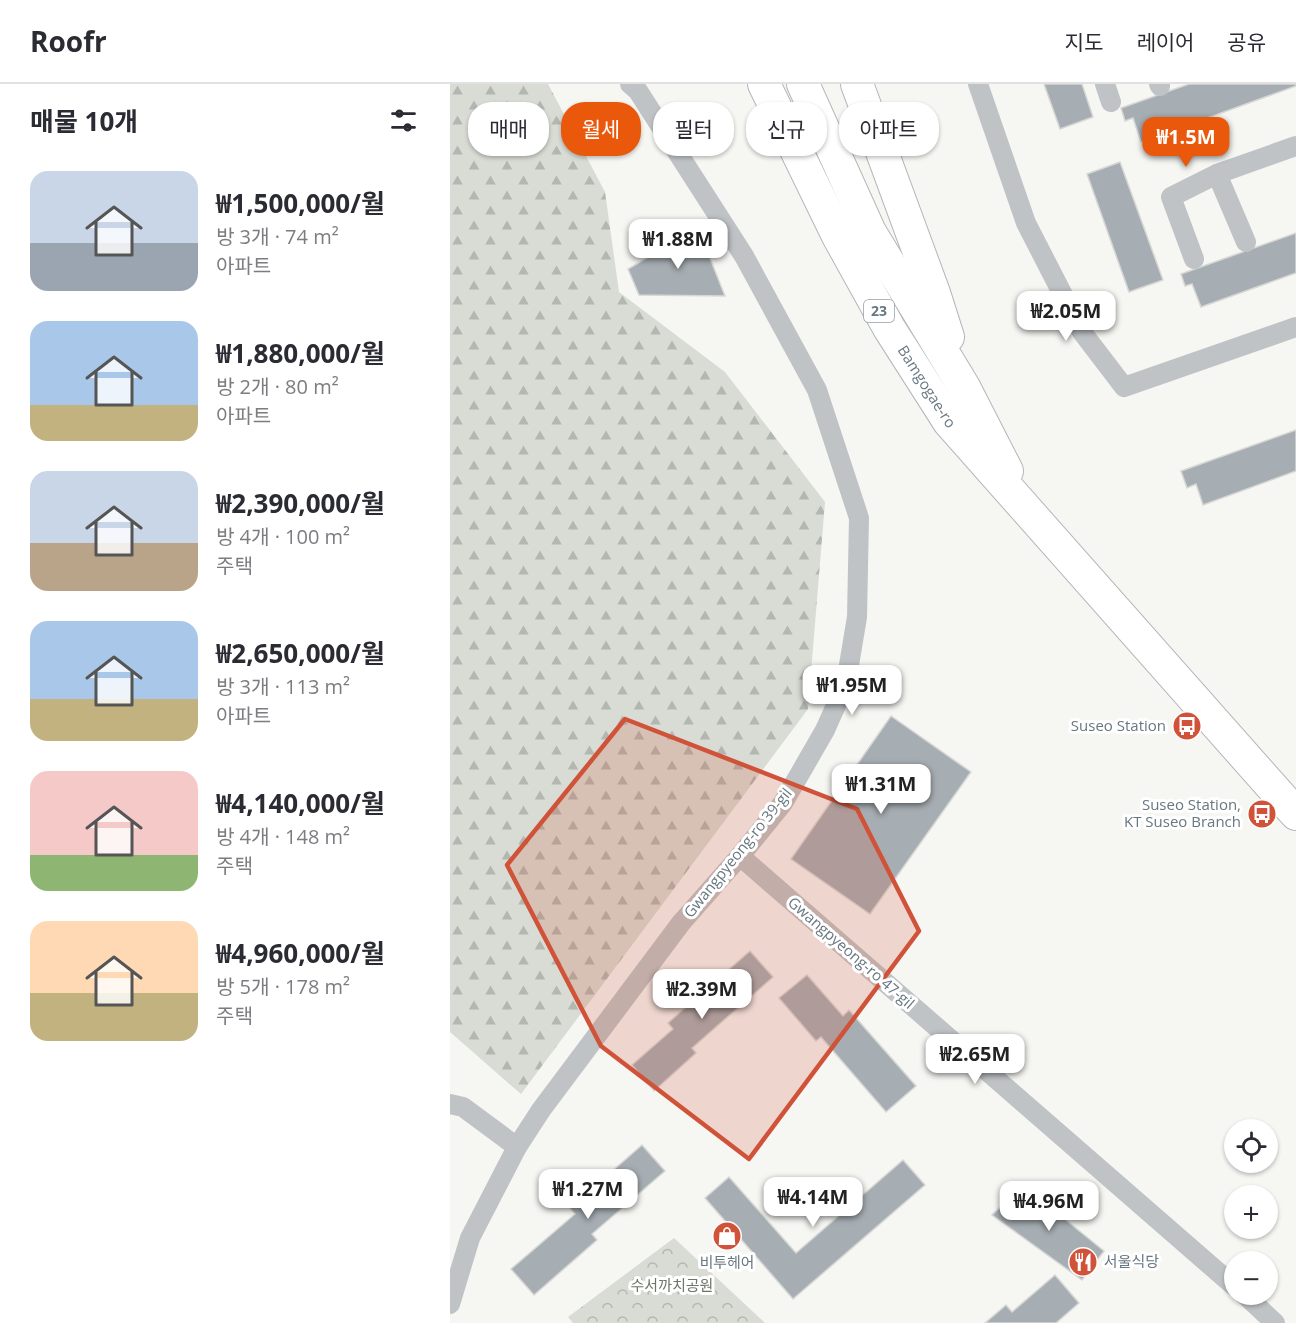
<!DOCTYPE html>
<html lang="ko">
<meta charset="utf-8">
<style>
:root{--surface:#fff;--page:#f2f2f3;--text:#2b2b33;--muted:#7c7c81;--line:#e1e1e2;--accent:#ea580c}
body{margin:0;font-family:"Open Sans","Noto Sans KR",sans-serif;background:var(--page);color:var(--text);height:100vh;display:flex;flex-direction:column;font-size:22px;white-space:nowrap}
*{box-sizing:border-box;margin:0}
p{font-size:20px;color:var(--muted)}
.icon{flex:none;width:33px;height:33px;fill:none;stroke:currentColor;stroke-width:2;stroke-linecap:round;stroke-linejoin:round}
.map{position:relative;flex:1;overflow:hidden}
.details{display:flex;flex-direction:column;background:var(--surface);width:450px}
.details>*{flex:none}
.guide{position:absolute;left:18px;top:18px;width:570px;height:54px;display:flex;gap:12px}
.fabs{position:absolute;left:774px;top:1035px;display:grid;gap:12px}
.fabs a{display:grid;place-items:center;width:54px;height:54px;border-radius:50%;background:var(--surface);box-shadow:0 2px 4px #0004;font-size:30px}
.price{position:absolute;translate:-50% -51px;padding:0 14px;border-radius:12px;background:#fff;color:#222;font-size:20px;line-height:39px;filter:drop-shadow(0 2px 3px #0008)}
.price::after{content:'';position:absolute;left:50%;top:36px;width:18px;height:14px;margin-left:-9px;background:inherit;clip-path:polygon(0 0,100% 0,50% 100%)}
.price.current{background:var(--accent);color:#fff}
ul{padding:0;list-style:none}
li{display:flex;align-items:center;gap:18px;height:150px;padding:0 30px}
li span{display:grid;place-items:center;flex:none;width:168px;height:120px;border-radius:18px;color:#555}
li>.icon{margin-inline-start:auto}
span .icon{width:72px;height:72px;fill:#fffc;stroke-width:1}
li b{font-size:26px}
h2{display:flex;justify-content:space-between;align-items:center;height:72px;padding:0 30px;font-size:26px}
.pill{padding:0 21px;border-radius:24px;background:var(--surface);box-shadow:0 2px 4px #0004;font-size:21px;line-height:54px}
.pill.current{background:var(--accent);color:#fff}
header{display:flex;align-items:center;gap:36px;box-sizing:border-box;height:84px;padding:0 30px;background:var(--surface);border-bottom:2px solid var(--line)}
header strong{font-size:28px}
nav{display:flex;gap:33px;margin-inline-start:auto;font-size:21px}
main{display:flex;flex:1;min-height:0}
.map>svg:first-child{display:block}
</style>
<header>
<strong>Roofr</strong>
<nav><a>지도</a><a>레이어</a><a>공유</a></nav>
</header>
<main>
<section class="details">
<h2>매물 10개<svg class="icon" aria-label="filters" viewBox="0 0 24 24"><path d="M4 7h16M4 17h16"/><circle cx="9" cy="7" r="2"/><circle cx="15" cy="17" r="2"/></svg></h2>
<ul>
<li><span style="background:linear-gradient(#c9d6e8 60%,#9aa5b1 0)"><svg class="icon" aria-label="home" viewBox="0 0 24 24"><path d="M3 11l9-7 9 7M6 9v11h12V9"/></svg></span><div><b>₩1,500,000/월</b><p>방 3개 · 74 m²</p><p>아파트</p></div></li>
<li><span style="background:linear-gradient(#a9c7e8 70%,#c2b280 0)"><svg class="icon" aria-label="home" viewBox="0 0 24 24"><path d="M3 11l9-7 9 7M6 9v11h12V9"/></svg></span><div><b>₩1,880,000/월</b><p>방 2개 · 80 m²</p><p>아파트</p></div></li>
<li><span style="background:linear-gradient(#c9d6e8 60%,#b9a48a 0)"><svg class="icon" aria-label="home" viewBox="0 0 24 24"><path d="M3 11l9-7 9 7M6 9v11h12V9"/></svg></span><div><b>₩2,390,000/월</b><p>방 4개 · 100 m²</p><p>주택</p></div></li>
<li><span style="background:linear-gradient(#a9c7e8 65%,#c2b280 0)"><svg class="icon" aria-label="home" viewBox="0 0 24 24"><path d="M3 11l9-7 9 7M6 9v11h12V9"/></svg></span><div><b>₩2,650,000/월</b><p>방 3개 · 113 m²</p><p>아파트</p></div></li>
<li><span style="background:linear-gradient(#f6c9c9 70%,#8fb573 0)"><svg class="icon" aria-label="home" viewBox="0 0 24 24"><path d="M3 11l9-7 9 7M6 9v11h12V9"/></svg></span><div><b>₩4,140,000/월</b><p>방 4개 · 148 m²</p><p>주택</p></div></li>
<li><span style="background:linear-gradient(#ffd9b3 60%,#c2b280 0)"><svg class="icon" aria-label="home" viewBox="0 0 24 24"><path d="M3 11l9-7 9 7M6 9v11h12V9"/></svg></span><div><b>₩4,960,000/월</b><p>방 5개 · 178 m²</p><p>주택</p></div></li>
</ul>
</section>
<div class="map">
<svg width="846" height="1239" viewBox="0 0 846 1239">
<defs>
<pattern id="forest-firs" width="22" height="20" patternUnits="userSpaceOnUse" patternTransform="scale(1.5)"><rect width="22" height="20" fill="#d8dcd4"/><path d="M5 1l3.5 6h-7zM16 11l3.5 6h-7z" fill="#b3b7b1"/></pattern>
<pattern id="park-crowns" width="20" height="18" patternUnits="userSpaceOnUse" patternTransform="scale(1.5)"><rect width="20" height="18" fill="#d8dcd4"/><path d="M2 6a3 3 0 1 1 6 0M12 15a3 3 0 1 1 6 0" fill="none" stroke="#b3b7b1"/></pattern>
</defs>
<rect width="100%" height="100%" fill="#f6f6f3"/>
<!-- forest -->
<polygon fill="url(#forest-firs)" points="0,0 98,0 155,108 169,208 275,288 375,418 358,625 71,1010 0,948"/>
<!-- park -->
<polygon fill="url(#park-crowns)" points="224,1154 315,1239 123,1239 118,1233"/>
<!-- building -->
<g fill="#a7aeb3" stroke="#d7d7d5" stroke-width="1.5">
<polygon points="594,0 632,0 643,33 610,45"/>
<polygon points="739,0 846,0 846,2 691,58 683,34 675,37 671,24"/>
<polygon points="670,78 713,196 679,208 637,90"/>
<polygon points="248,144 275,212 189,211 178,185"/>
<polygon points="846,149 846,189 751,223 742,200 735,202 731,190"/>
<polygon points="846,346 846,387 753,421 746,400 737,404 731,387"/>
<polygon points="441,632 521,688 420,830 341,775"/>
<polygon points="300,867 323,893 242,964 246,969 204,1007 182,981 223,945 218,939"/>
<polygon points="357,891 393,932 399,926 466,1002 436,1028 371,953 366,957 329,914"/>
<polygon points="192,1061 215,1087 142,1150 147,1156 84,1211 61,1185 125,1130 120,1124"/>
<polygon points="453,1076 475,1101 343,1215 255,1114 279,1093 346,1169"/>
<polygon points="573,1101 654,1167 632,1196 542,1131"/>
<polygon points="605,1191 629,1219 606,1239 535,1239 556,1221 562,1228"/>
</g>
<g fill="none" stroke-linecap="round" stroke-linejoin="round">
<!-- primary casing -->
<g stroke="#b3b7ba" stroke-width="34">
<g id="primary">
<path id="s1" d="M 314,0 L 388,152 L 439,244 L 499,338 L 846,730"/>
<polyline points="353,0 420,148 514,303 557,387"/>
<polyline points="407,0 484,209 498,253"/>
</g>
</g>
<!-- street -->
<g stroke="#bfc3c6" stroke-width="20">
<polyline points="528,0 576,139 632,248 674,303 846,243"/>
<polyline points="655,0 661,18"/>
<polyline points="709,0 710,2"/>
<polyline points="796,158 767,90 846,62"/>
<polyline points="744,175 721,113 767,90"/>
<polyline points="290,772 784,1202"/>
<polyline points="0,1020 13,1023 67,1063"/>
<polyline points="794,1210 825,1239"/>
<polyline points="0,1220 20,1154 67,1063 91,1026 231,839 290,772 333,719 375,646 396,599 407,533 409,434 367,306 294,172 188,7 180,0"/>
</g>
<!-- primary -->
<use href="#primary" stroke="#fff" stroke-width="32"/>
</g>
<!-- marked area -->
<path fill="#d05339" fill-opacity="0.2" stroke="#d05339" stroke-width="4.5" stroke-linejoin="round" d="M 175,635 L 407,725 L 469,847 L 299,1075 L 151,962 L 57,781 Z"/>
<!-- icons -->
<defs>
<g id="bus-disc" transform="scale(1.5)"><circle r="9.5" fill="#d05339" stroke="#fff"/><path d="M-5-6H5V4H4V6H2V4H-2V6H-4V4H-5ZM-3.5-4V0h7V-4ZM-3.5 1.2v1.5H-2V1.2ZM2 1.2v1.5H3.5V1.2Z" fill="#fff"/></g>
<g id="shop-disc" transform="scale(1.5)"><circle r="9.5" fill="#d05339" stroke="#fff"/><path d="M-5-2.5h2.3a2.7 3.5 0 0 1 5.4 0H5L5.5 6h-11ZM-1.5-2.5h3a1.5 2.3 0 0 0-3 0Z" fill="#fff"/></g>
<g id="restaurant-disc" transform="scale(1.5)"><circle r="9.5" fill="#d05339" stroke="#fff"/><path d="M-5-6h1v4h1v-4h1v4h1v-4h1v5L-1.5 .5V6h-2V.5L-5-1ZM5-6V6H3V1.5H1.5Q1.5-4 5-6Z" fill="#fff"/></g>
</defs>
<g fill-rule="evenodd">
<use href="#bus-disc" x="737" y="642"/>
<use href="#bus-disc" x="812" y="730"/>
<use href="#shop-disc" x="277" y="1152"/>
<use href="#restaurant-disc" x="633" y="1178"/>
</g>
<g text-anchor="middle" stroke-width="6" stroke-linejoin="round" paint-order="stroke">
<!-- shield labels -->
<rect fill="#fff" stroke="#95a0a7" stroke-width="1.5" x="414" y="216" width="30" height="22" rx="4.5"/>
<g font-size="14" font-weight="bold" fill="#687781">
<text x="429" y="232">23</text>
</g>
<!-- street labels -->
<g font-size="15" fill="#687781" stroke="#fff">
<text dy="5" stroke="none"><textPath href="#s1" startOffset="344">Bamgogae-ro</textPath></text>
<text transform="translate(288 769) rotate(-51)" y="5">Gwangpyeong-ro 39-gil</text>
<text transform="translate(401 869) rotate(41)" y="5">Gwangpyeong-ro 47-gil</text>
</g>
<!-- poi labels -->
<g font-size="15" fill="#687781" stroke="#fff" text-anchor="end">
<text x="716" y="647">Suseo Station</text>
<text x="791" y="726">Suseo Station,<tspan x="791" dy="17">KT Suseo Branch</tspan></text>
<text x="654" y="1183" text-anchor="start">서울식당</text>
<text x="277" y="1184" text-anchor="middle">비투헤어</text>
</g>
<!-- park labels -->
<g font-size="15" fill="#6b7866" stroke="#fff">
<text x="222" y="1207">수서까치공원</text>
</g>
</g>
</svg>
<div class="fabs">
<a><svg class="icon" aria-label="locate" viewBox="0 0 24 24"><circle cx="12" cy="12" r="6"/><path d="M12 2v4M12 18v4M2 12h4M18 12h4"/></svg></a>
<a>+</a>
<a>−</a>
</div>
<b class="price current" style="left:736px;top:84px">₩1.5M</b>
<b class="price" style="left:228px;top:186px">₩1.88M</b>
<b class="price" style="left:616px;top:258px">₩2.05M</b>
<b class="price" style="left:402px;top:632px">₩1.95M</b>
<b class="price" style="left:431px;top:731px">₩1.31M</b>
<b class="price" style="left:252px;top:936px">₩2.39M</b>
<b class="price" style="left:525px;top:1001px">₩2.65M</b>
<b class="price" style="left:138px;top:1136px">₩1.27M</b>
<b class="price" style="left:363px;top:1144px">₩4.14M</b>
<b class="price" style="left:599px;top:1148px">₩4.96M</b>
<div class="guide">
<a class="pill">매매</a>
<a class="pill current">월세</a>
<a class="pill">필터</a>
<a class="pill">신규</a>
<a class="pill">아파트</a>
</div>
</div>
</main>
